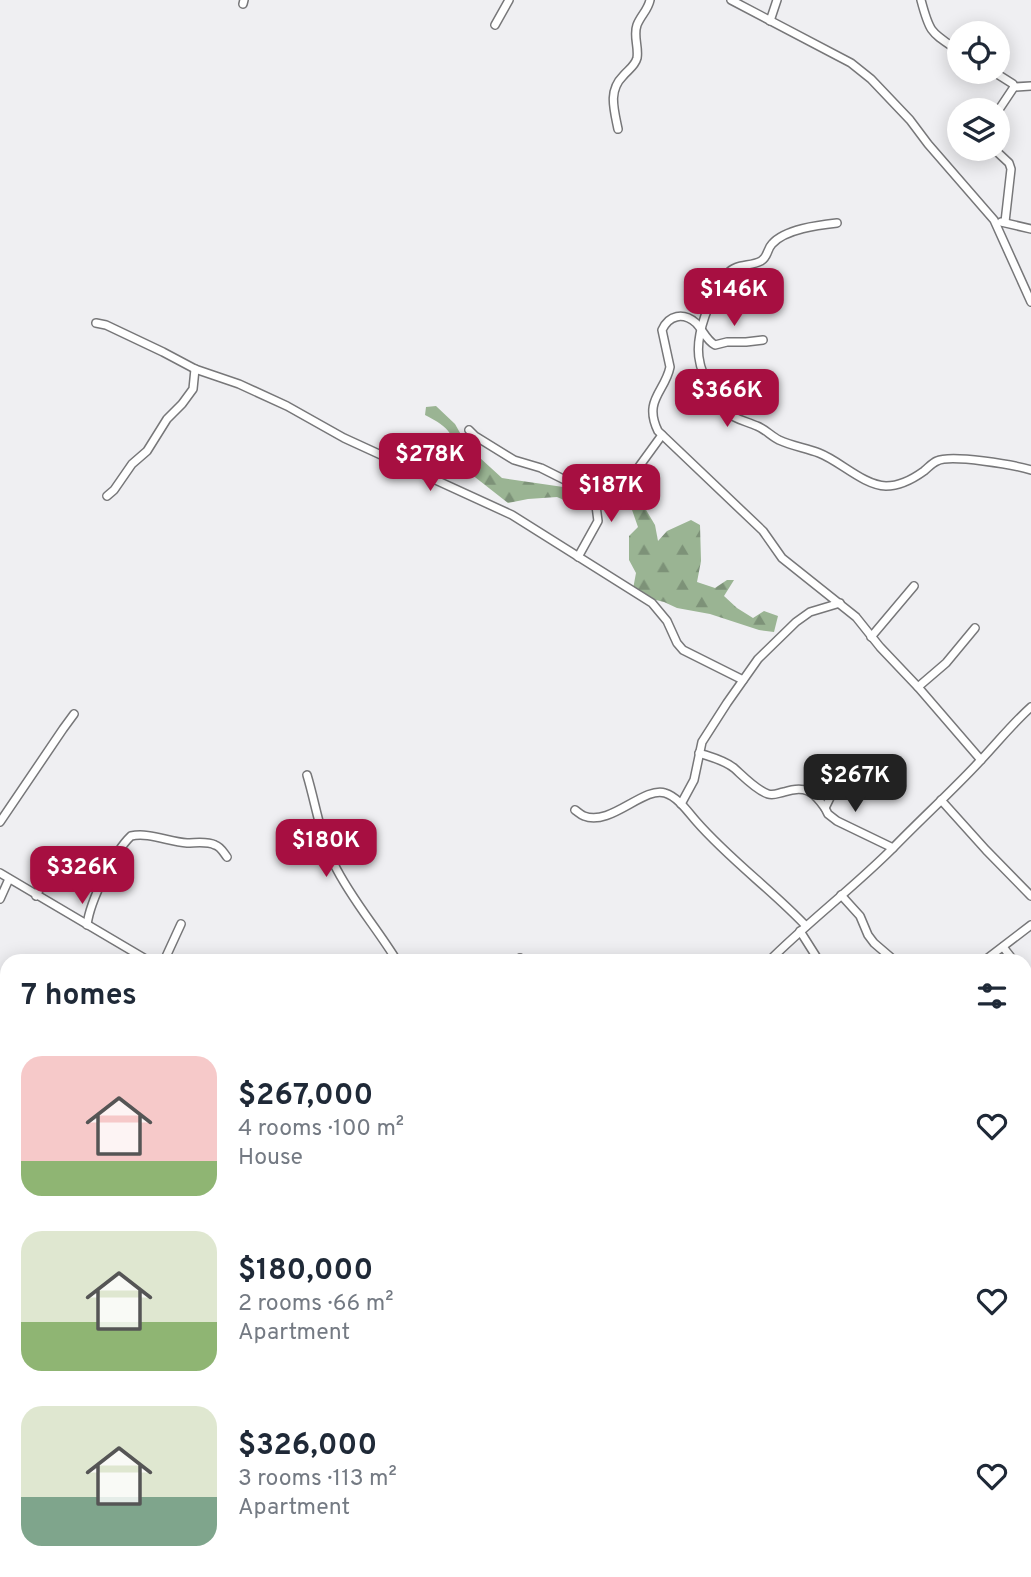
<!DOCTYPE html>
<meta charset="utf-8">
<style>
:root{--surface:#fff;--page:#f2f2f3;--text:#1f2937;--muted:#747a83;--accent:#a70f41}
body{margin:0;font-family:Overpass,sans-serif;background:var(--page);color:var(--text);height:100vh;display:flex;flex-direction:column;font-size:26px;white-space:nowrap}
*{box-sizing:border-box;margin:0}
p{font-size:23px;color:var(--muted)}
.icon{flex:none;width:38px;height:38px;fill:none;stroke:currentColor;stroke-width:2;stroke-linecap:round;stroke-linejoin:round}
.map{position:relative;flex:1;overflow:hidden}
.details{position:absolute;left:0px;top:954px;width:1032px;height:625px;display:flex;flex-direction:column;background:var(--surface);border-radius:21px 21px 0 0;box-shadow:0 4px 18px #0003}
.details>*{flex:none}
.controls{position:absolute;left:947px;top:21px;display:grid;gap:14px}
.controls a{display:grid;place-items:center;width:63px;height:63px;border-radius:50%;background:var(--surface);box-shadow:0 4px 18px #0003;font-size:35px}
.price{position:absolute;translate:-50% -60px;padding:0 16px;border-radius:14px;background:var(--accent);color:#fff;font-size:23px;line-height:46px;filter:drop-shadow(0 2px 4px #0008)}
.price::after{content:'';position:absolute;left:50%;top:42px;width:21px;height:16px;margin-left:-10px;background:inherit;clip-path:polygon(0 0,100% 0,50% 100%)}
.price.selected{background:#222;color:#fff}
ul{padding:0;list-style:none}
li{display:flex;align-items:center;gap:21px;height:175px;padding:0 21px}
li span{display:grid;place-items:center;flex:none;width:196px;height:140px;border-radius:21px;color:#555}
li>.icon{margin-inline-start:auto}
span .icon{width:84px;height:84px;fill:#fffc;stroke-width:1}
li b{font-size:30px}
h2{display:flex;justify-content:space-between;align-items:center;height:84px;padding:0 21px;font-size:30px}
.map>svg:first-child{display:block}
</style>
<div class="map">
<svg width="1031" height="1577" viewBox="0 0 1031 1577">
<defs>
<pattern id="forest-firs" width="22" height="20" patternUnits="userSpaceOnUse" patternTransform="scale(1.75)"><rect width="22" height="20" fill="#9ab493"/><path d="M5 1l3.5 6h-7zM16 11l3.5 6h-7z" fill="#7d9278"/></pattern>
</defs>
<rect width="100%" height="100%" fill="#efeff2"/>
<!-- forest -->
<path fill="url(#forest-firs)" d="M 436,406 L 455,424 L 468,447 L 502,478 L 584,490 L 607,491 L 639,498 L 655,525 L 658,541 L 667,531 L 691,520 L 700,525 L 701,561 L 697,582 L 715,588 L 727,580 L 734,580 L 724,596 L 737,608 L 753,618 L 764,611 L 778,616 L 774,632 L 759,630 L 710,614 L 677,608 L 664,602 L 644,597 L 633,589 L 636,573 L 629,560 L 629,536 L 638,527 L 631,507 L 615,504 L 589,506 L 573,504 L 557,497 L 528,499 L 508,503 L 457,463 C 457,436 449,427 425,415 L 426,407 Z"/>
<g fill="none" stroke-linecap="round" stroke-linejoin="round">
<!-- street casing -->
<g stroke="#777779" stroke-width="10">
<g id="street">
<polyline points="731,0 851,63 871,79 910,120 928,144 994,220 1031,302"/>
<path d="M 921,0 C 930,34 931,32 959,51"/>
<polyline points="243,4 244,0"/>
<polyline points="770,21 777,0"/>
<polyline points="495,25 509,0"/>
<polyline points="994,72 1013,84 1014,87 998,111"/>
<polyline points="1014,87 1031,86"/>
<path d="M 618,129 C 614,109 608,91 623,76 C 628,70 635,66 637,58 C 639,47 633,36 637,25 C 641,15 648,10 650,0"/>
<polyline points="994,149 1009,163 1011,169 1005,222"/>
<polyline points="1001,222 1031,229"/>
<path d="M 837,223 C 819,225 785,229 772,244 C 767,249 768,257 761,261 C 750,267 736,263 727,274 C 711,295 693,336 700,363 C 701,371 707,380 710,387 C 714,395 717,404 723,410 C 733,419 746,421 757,426 C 765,429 771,436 779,440 C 792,446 806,448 819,453 C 840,461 863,485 886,486 C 901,486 913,479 924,471 C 929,467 932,463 937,461 C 951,454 1015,465 1031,470"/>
<polyline points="96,323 106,325 163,352 195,369 239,384 287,406 344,438 512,515 652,603 667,621 677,643 683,650 743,680"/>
<path d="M 763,340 L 746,342 L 727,342 L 715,345 C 706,340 703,330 696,323 C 683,312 669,315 662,330 L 670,367 C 665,392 643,400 658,431 L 763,531 L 782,558 L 856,617 L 880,647 L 918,687 L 981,760"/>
<polyline points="469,430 475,436 514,460 541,468 573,484 609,483 618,482 629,478 638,468 662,435"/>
<polyline points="107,496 114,490 132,464 147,451 167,419 182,404 193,389 195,369"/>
<polyline points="578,557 598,521 593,483"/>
<polyline points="871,637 914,586"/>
<polyline points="918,687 946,663 975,628"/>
<path d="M 699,753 C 711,757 724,760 734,768 C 743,776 756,790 768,794 C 774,796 778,793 784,792 C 805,785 813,791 825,808"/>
<polyline points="843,771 825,808 828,814 837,821 893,848"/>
<path d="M 307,775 C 316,805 320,836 334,864 C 351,899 377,928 397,961"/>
<polyline points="941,800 986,850 1031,896"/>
<polyline points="681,804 694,780 702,742 727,703 758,659 796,622 810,612 840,603"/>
<path d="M 575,810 C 578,812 581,815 584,816 C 610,827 644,786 665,793 C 678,797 688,812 696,821 C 730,860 771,889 806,926"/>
<polyline points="0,822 63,729 74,714"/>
<polyline points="0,873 149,961"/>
<polyline points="841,895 860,916 868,935 874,943 895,961"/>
<polyline points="36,896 57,855"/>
<polyline points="0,899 9,879"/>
<path d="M 87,925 C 90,901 114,852 131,836 C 149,832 169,842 187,843 C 196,843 207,841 215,845 C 221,847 223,852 227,857"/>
<polyline points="800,931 819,961"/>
<polyline points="1003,947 1014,961"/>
<polyline points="520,958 520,961"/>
<polyline points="164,961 181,924"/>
<path d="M 769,961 C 808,922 853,888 892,849 C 921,819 951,792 979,762 C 997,743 1012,724 1031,707"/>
<polyline points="984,961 1031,925"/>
<polyline points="1026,981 1031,989"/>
<polyline points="0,1030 7,1030"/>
<polyline points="1026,1100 1031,1099"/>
<polyline points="1026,1149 1028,1148"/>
<polyline points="1026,1243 1031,1250"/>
<polyline points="0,1259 7,1261"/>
<polyline points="0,1298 7,1288"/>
<polyline points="0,1419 7,1422"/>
<polyline points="1026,1543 1031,1543"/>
<path d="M 414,1572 C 434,1577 453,1577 472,1572"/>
<polyline points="545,1572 546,1577"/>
<polyline points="675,1572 677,1577"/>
<polyline points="806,1572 807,1577"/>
<polyline points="24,1577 26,1572"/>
<polyline points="300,1577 303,1572"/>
<polyline points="366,1577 368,1572"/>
<polyline points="479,1577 480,1572"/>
<polyline points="897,1577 901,1572"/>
<polyline points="997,1577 997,1572"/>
</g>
</g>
<!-- street -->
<use href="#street" stroke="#fff" stroke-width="7"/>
</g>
</svg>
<div class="controls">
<a><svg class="icon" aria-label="locate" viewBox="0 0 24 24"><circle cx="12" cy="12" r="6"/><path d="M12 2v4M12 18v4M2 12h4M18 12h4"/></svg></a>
<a><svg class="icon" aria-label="layers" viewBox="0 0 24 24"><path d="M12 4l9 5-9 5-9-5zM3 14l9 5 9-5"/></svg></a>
</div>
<b class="price" style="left:734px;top:328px">$146K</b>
<b class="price" style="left:727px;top:429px">$366K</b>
<b class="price" style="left:430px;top:493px">$278K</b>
<b class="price" style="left:611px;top:524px">$187K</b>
<b class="price selected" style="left:855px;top:814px">$267K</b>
<b class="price" style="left:326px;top:879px">$180K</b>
<b class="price" style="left:82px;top:906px">$326K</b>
<section class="details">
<h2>7 homes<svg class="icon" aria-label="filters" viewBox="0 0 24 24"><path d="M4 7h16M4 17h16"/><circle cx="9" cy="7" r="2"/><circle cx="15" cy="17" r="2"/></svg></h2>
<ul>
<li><span style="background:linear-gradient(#f6c9c9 75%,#8fb573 0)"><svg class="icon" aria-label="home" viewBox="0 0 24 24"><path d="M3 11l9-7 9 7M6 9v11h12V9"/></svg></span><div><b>$267,000</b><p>4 rooms · 100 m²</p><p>House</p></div><svg class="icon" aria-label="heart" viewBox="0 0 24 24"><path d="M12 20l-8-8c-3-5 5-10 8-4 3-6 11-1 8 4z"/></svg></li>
<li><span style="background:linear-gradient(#dfe7d0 65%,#8fb573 0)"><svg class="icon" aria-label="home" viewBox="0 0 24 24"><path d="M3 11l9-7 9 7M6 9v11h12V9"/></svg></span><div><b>$180,000</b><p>2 rooms · 66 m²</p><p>Apartment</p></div><svg class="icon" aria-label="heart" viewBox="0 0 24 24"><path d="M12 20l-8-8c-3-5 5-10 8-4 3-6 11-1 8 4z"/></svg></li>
<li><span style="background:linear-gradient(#dfe7d0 65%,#7fa58c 0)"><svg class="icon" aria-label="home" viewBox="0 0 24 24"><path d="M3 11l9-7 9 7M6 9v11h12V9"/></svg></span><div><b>$326,000</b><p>3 rooms · 113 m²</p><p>Apartment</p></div><svg class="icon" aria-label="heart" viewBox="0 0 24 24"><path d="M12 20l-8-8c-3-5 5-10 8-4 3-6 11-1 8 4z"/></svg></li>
</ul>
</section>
</div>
